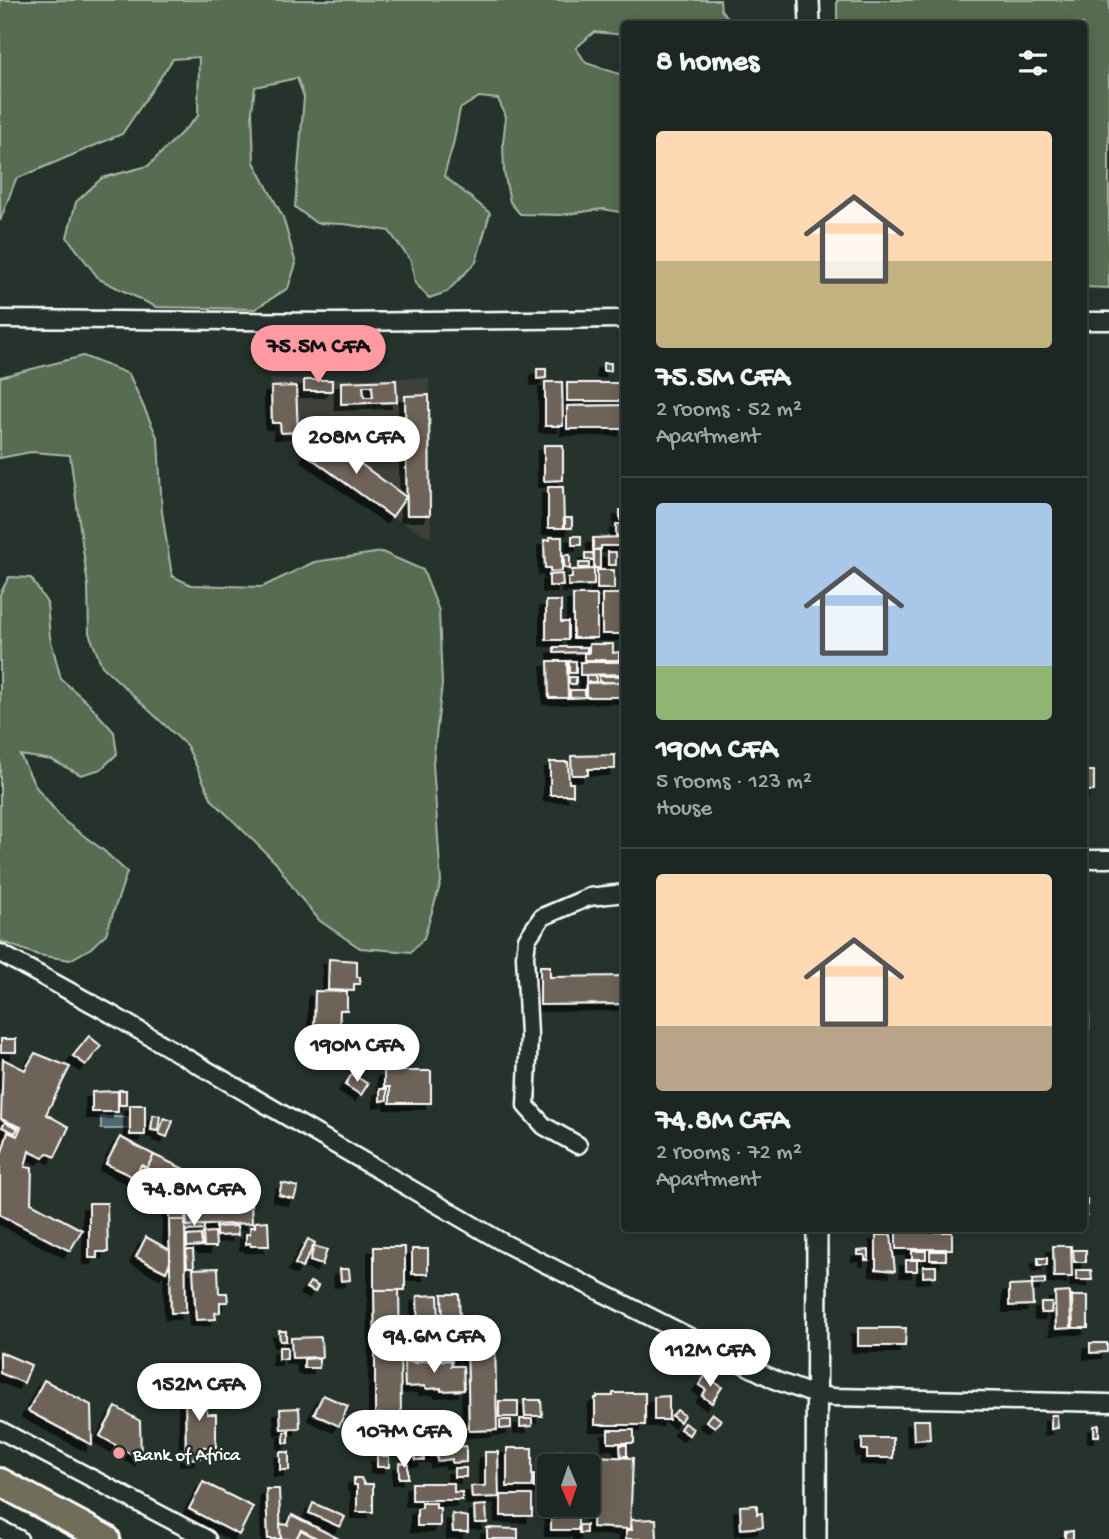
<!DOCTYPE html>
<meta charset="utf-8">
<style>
:root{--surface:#1c2622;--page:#252e2a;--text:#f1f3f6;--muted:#a0a5a5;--line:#3a4340;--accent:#ff9aa2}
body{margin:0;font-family:"Gochi Hand",sans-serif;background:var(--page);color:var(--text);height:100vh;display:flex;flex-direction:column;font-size:26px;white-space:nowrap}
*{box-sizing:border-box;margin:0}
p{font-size:23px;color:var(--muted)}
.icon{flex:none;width:38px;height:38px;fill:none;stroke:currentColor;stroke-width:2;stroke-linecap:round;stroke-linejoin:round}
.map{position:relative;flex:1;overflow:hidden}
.side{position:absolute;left:621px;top:21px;width:466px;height:1211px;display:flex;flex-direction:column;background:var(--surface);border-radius:7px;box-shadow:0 4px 18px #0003,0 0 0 2px var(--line)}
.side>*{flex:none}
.needle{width:46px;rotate:178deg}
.tools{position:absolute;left:537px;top:1454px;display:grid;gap:14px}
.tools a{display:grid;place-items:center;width:63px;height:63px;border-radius:7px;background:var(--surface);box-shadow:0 4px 18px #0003,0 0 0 2px var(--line);font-size:35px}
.price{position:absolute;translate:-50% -60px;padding:0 16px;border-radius:24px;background:#fff;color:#222;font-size:23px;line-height:46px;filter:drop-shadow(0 2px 4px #0008)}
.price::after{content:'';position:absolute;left:50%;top:42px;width:21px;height:16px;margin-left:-10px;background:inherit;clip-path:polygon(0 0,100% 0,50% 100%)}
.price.current{background:var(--accent);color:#111}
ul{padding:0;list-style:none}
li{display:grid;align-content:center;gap:14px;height:371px;padding:0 35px}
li+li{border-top:2px solid var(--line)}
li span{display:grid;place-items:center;height:217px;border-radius:7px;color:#555}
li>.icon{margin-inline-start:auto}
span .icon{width:126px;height:126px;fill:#fffc;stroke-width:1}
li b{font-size:30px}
h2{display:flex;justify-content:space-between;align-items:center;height:84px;padding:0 35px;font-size:30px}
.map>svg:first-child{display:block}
</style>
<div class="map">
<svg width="1109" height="1539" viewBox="0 0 1109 1539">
<defs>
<filter id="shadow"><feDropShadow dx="-6" dy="6" stdDeviation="0" flood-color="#0009"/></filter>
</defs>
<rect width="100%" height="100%" fill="#26332d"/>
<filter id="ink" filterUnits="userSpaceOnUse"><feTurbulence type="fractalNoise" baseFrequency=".0143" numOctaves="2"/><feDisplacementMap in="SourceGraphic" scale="14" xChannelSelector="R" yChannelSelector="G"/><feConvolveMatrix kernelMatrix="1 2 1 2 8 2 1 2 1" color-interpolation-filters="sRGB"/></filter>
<g filter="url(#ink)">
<!-- built -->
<polygon fill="#3c413a" points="429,378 431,538 392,517 273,430 271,379"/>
<!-- green -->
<g fill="#576d51" stroke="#abb6a8" stroke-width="2">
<polygon points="0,0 720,0 721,10 734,24 625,24 625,35 594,32 576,48 586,63 625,76 625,213 603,209 561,215 520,214 510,202 504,172 503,143 506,116 498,99 479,97 460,109 453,145 444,176 490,213 476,262 447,292 429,298 415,283 411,261 389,231 344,224 316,223 295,207 304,97 297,78 255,87 252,111 254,162 283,217 296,264 288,288 255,309 156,307 99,279 67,237 76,202 102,178 148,166 198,116 199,57 173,59 122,134 16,179 0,221"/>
<polygon points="837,0 1109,0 1109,288 1083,287 1083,24 837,24"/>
<polygon points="83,356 129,374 158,439 162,512 172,576 191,585 262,587 314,562 382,552 423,570 439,611 442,684 433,763 441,882 424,938 411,952 360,948 320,921 299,896 276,863 212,800 187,746 102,666 89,633 88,586 70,455 31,452 0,458 0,377"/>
<polygon points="9,577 31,578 47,603 50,637 61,679 87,702 114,732 117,754 101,769 81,775 52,760 20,755 36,787 64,821 103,850 127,872 106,934 91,948 70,960 38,955 0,941 0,594"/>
</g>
<!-- water -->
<rect fill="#4b6972" stroke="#93a5aa" stroke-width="2" x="101" y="1117" width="28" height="12"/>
<!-- building -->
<g fill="#6e6358" stroke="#fff" stroke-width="2" fill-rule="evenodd" filter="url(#shadow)">
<rect x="603" y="363" width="8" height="8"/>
<polygon points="537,369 546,369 546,378 537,379"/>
<rect x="304" y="380" width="28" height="11"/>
<path d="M 396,380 L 397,402 L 341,404 L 341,382 ZM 363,386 L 372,386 L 373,397 L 364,397 Z"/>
<polygon points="545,382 562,382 563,426 545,426"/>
<rect x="567" y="383" width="56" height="18"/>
<polygon points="296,386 298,432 281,433 280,423 272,423 271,387"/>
<polygon points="429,395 430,515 407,515 405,396"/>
<polygon points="624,405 624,429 567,429 567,406"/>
<polygon points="321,435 406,497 392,517 307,455"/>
<polygon points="390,442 404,442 403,447 390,447"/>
<polygon points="544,445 563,445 563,480 544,481"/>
<rect x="1083" y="469" width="4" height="17"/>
<polygon points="548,487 563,487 564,528 548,528"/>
<rect x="620" y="510" width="5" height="10"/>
<rect x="565" y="518" width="7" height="10"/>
<rect x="616" y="524" width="9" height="12"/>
<rect x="572" y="536" width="9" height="9"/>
<polygon points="550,537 562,537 562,571 550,572 550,568 545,568 544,540 550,540"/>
<polygon points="625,537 625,546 601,546 601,549 593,550 593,538"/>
<rect x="594" y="550" width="6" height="18"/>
<rect x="608" y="552" width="8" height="13"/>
<polygon points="585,553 593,553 594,560 585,560"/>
<polygon points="564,555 570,555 570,569 564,568"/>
<rect x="579" y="563" width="10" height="5"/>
<polygon points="594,569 594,585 568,586 568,578 572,578 572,570"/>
<rect x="597" y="570" width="17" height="19"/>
<polygon points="562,574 563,586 549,586 549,575"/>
<rect x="602" y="594" width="23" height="40"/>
<rect x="573" y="595" width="24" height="43"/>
<polygon points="546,601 561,601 561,622 568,622 568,640 546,640"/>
<polygon points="589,644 613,644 613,653 619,652 619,660 584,660 584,653 589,653"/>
<polygon points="1083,646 1084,646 1085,680 1083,680"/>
<polygon points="554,647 587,647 587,652 554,653"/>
<polygon points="548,661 567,661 568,698 549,698"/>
<rect x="569" y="661" width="7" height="12"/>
<polygon points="580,662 625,662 625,674 580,675"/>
<rect x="586" y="675" width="10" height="7"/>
<rect x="599" y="676" width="23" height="6"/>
<rect x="569" y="677" width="7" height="7"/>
<polygon points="625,682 625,697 586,697 586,683"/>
<polygon points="570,690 585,690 585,697 570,698"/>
<polygon points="615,755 615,769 588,769 588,775 572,775 571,756"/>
<polygon points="550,762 568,762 569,783 573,783 573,795 550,795"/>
<polygon points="1083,765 1084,771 1094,771 1094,791 1083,791"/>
<polygon points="329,959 357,961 357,977 360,977 360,984 354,984 354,991 328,990"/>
<polygon points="540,966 550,966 550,977 625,976 625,1004 540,1005"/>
<polygon points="315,991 347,992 347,1010 340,1010 339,1035 314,1034"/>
<polygon points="1083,1009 1085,1014 1089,1015 1089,1030 1083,1030"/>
<polygon points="89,1036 101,1046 86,1065 73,1056"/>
<rect x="1" y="1039" width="15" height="13"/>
<polygon points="35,1053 70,1067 46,1114 69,1127 55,1157 47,1153 43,1158 29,1151 25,1167 32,1168 31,1203 82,1230 70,1251 0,1215 0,1159 8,1132 17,1136 21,1127 1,1119 3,1059 25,1070"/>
<polygon points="384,1071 431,1071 431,1103 390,1103 390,1087 384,1087"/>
<polygon points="352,1074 368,1084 361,1095 345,1085"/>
<polygon points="380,1089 387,1089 387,1100 380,1101"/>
<rect x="119" y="1090" width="7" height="15"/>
<polygon points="118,1091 118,1112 92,1112 92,1092"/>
<rect x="130" y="1105" width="15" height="30"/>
<polygon points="153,1115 160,1116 158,1131 151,1130"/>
<polygon points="164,1118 173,1121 167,1137 159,1134"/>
<polygon points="5,1122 18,1128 15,1133 2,1127"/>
<polygon points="120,1137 154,1155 147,1168 141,1165 135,1178 106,1164"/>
<polygon points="154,1155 184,1169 185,1220 169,1220 169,1202 132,1184 141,1165 147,1168"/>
<polygon points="199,1177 211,1177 212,1185 233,1184 233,1194 226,1194 226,1202 200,1203"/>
<polygon points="235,1182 240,1182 240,1193 235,1194"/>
<polygon points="282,1183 298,1187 294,1199 279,1195"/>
<rect x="1083" y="1199" width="4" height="16"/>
<polygon points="89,1203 107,1203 108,1252 97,1252 97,1258 89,1258"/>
<polygon points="251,1204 252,1223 187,1226 186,1206"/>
<polygon points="169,1220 185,1220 186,1313 171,1313"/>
<polygon points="268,1221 269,1246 251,1246 250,1243 246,1244 246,1234 250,1234 250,1227 255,1227 255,1222"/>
<polygon points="204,1225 204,1230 185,1231 185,1226"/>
<polygon points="237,1226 238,1235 216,1236 216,1227"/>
<polygon points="891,1228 952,1228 952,1229 891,1230"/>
<polygon points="215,1232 216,1247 204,1247 203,1233"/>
<rect x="896" y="1232" width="56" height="17"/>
<polygon points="201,1235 202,1246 187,1247 187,1236"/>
<polygon points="876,1235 891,1235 895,1271 876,1269"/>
<polygon points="146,1237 170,1250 170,1262 166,1272 136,1257"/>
<polygon points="308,1239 315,1243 302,1268 295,1264"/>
<polygon points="314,1246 327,1250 322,1265 310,1261"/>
<polygon points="1053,1246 1071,1246 1072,1277 1054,1277"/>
<rect x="374" y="1247" width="31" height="43"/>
<rect x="412" y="1249" width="16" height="25"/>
<polygon points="186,1250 193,1250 194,1267 187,1267"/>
<polygon points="869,1250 869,1260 865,1260 865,1255 858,1255 858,1251"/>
<polygon points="1073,1250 1086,1250 1086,1262 1074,1262"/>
<rect x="912" y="1251" width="14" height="8"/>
<rect x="930" y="1251" width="16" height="9"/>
<rect x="1038" y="1258" width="9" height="7"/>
<rect x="906" y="1260" width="11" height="11"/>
<polygon points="923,1266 936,1266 936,1276 923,1277"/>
<polygon points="218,1268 219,1293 227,1293 228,1302 220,1302 220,1312 215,1313 216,1319 196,1320 193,1269"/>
<polygon points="340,1269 349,1269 350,1280 341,1281"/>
<polygon points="1076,1270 1091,1270 1092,1280 1076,1280"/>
<polygon points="1045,1279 1045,1284 1032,1285 1032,1280"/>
<polygon points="310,1282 318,1286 315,1292 306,1288"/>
<polygon points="1032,1285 1033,1305 1009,1306 1009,1286"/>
<polygon points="374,1290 399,1290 400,1344 375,1344"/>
<polygon points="1070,1292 1071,1328 1056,1329 1055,1293"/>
<polygon points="442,1294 459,1294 460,1324 443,1324"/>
<polygon points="438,1295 439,1324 418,1324 417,1296"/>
<polygon points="1072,1296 1088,1296 1088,1328 1073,1328"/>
<polygon points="1041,1303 1052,1303 1051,1313 1041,1313"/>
<polygon points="458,1325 458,1331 437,1332 437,1326"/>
<polygon points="858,1328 906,1328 905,1346 858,1346"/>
<polygon points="279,1331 286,1331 286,1341 280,1341"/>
<polygon points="463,1334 464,1357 413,1358 413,1335"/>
<polygon points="321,1337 322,1357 292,1358 291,1338"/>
<polygon points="495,1338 497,1430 469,1431 467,1339"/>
<polygon points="1090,1343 1107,1343 1107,1352 1090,1353"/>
<polygon points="375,1344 400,1344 401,1414 375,1414"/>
<rect x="279" y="1347" width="8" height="12"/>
<polygon points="0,1352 31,1365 24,1383 0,1373"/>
<polygon points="319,1358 319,1368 304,1368 304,1359"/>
<polygon points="452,1360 451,1366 463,1366 464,1390 441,1391 441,1388 425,1389 425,1386 405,1387 404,1361 417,1363 416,1361"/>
<polygon points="705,1376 722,1387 712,1403 702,1396 706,1390 699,1385"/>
<polygon points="44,1380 91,1405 92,1445 28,1411"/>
<polygon points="207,1388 207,1414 216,1414 216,1447 200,1447 200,1458 186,1459 185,1389"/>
<polygon points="613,1393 645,1393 645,1425 595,1425 595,1398 597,1398 597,1396 613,1396"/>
<polygon points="323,1395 348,1406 339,1426 314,1414"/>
<polygon points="669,1396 669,1420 654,1420 654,1397"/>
<polygon points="524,1400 541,1400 542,1416 525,1416"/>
<rect x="499" y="1401" width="19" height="16"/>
<polygon points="116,1407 140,1421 141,1460 100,1436"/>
<polygon points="299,1408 300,1428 281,1429 280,1409"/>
<polygon points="677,1410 684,1415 680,1422 672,1416"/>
<polygon points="712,1413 721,1420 715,1427 706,1421"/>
<rect x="411" y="1415" width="30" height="16"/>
<polygon points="1051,1415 1057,1415 1058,1428 1051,1429"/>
<polygon points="520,1419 532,1419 532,1426 520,1427"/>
<polygon points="500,1420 511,1420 511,1428 500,1429"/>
<polygon points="913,1420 929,1420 930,1439 914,1440"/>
<polygon points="684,1423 693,1429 689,1435 680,1429"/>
<polygon points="1099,1425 1099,1436 1094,1436 1094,1426"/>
<rect x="608" y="1430" width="26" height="13"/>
<rect x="284" y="1432" width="5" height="11"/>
<polygon points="405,1434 402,1449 388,1449 388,1435"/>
<polygon points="862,1438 893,1438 893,1458 867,1458 867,1450 862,1450"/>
<polygon points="415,1440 447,1440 447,1447 466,1446 466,1462 452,1463 452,1459 437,1461 437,1456 424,1456 424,1460 415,1460"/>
<polygon points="620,1445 627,1445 627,1456 621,1456"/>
<rect x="507" y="1448" width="25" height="39"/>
<polygon points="566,1450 566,1459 556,1459 556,1451"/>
<rect x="280" y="1452" width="9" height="18"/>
<polygon points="485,1452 498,1452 499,1497 472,1498 471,1486 485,1486"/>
<rect x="377" y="1456" width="12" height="11"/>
<polygon points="595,1456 633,1458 630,1529 592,1527"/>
<rect x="399" y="1463" width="9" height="15"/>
<rect x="454" y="1468" width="12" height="9"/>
<rect x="534" y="1474" width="9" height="14"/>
<polygon points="354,1478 361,1478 364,1484 373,1484 373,1512 357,1512 357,1485 354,1485"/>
<polygon points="203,1482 253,1507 239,1535 189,1509"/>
<polygon points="412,1483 454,1483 454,1492 462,1492 462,1500 412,1500"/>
<polygon points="266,1489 279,1489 281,1539 268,1539"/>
<rect x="501" y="1495" width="31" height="21"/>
<polygon points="313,1503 345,1517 340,1527 309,1513"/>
<polygon points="422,1503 436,1503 436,1508 440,1508 440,1526 417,1526 417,1509 422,1508"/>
<polygon points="486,1505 487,1523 475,1523 474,1506"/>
<rect x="551" y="1505" width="27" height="25"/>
<polygon points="757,1505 757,1514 762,1513 763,1527 741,1529 740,1506"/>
<polygon points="452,1514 468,1517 468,1532 453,1532"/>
<polygon points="292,1515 339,1539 318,1539 301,1530 296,1539 281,1539 280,1524 288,1525"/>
<polygon points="656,1519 657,1539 626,1539 626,1530 632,1530 631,1520"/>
<rect x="579" y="1525" width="7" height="8"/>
<polygon points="487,1528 518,1529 518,1539 487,1539"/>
<polygon points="301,1530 318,1539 296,1539"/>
<polygon points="1073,1531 1073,1539 1065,1539 1065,1532"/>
</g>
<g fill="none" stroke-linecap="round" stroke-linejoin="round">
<!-- minor casing -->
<g stroke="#fff" stroke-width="21">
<g id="minor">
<polyline points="0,319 336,322 625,319"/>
<polyline points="1083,321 1109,321"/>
<polyline points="1083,859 1109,859"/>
<polyline points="0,953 111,1014 502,1242 777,1381 815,1395 834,1397 1109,1403"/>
<polyline points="578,1145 544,1126 526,1106 529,1035 525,956 527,939 542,917 589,897 625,893"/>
<polyline points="0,1430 207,1539"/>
<polyline points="0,1529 19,1539"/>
</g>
</g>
<!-- tertiary casing -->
<g stroke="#fff" stroke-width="24">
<g id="tertiary">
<polyline points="809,0 810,24"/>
<polyline points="816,1539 817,1228"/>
</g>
</g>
<!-- trunk casing -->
<g stroke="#fff" stroke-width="32">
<polyline id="trunk" points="0,1482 106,1539"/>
</g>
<!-- minor -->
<use href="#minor" stroke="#26332d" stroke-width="16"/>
<!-- tertiary -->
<use href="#tertiary" stroke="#26332d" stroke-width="19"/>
<!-- trunk -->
<use href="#trunk" stroke="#706e59" stroke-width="26"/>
</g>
</g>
<!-- markers -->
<circle fill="#ff9aa2" stroke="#26332d" stroke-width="2.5" cx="119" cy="1453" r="7"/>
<g text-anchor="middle" stroke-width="5" stroke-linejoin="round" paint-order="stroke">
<!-- poi labels -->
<g font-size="19" fill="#fff" stroke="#26332d" text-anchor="start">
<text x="133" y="1460">Bank of Africa</text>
</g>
</g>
</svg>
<div class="tools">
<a><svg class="needle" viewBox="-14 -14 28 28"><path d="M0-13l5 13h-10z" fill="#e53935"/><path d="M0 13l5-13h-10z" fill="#a0a5a5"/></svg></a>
</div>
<b class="price current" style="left:318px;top:385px">75.5M CFA</b>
<b class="price" style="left:356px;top:476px">208M CFA</b>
<b class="price" style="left:357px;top:1084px">190M CFA</b>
<b class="price" style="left:194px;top:1228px">74.8M CFA</b>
<b class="price" style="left:434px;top:1375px">94.6M CFA</b>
<b class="price" style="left:710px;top:1389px">112M CFA</b>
<b class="price" style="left:199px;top:1423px">152M CFA</b>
<b class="price" style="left:404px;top:1470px">107M CFA</b>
<section class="side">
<h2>8 homes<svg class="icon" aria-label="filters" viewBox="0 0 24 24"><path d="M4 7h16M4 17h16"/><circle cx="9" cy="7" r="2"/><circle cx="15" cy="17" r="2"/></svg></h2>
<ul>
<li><span style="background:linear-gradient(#ffd9b3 60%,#c2b280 0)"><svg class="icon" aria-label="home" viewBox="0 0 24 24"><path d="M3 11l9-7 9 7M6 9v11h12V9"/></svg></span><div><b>75.5M CFA</b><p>2 rooms · 52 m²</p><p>Apartment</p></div></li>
<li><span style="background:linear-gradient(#a9c7e8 75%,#8fb573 0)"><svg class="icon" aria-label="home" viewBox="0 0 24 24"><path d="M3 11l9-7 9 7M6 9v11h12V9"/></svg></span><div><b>190M CFA</b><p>5 rooms · 123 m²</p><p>House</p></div></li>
<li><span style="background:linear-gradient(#ffd9b3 70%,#b9a48a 0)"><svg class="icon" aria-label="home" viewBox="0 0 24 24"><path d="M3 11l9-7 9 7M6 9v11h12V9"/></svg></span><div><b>74.8M CFA</b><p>2 rooms · 72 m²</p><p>Apartment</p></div></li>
</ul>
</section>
</div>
